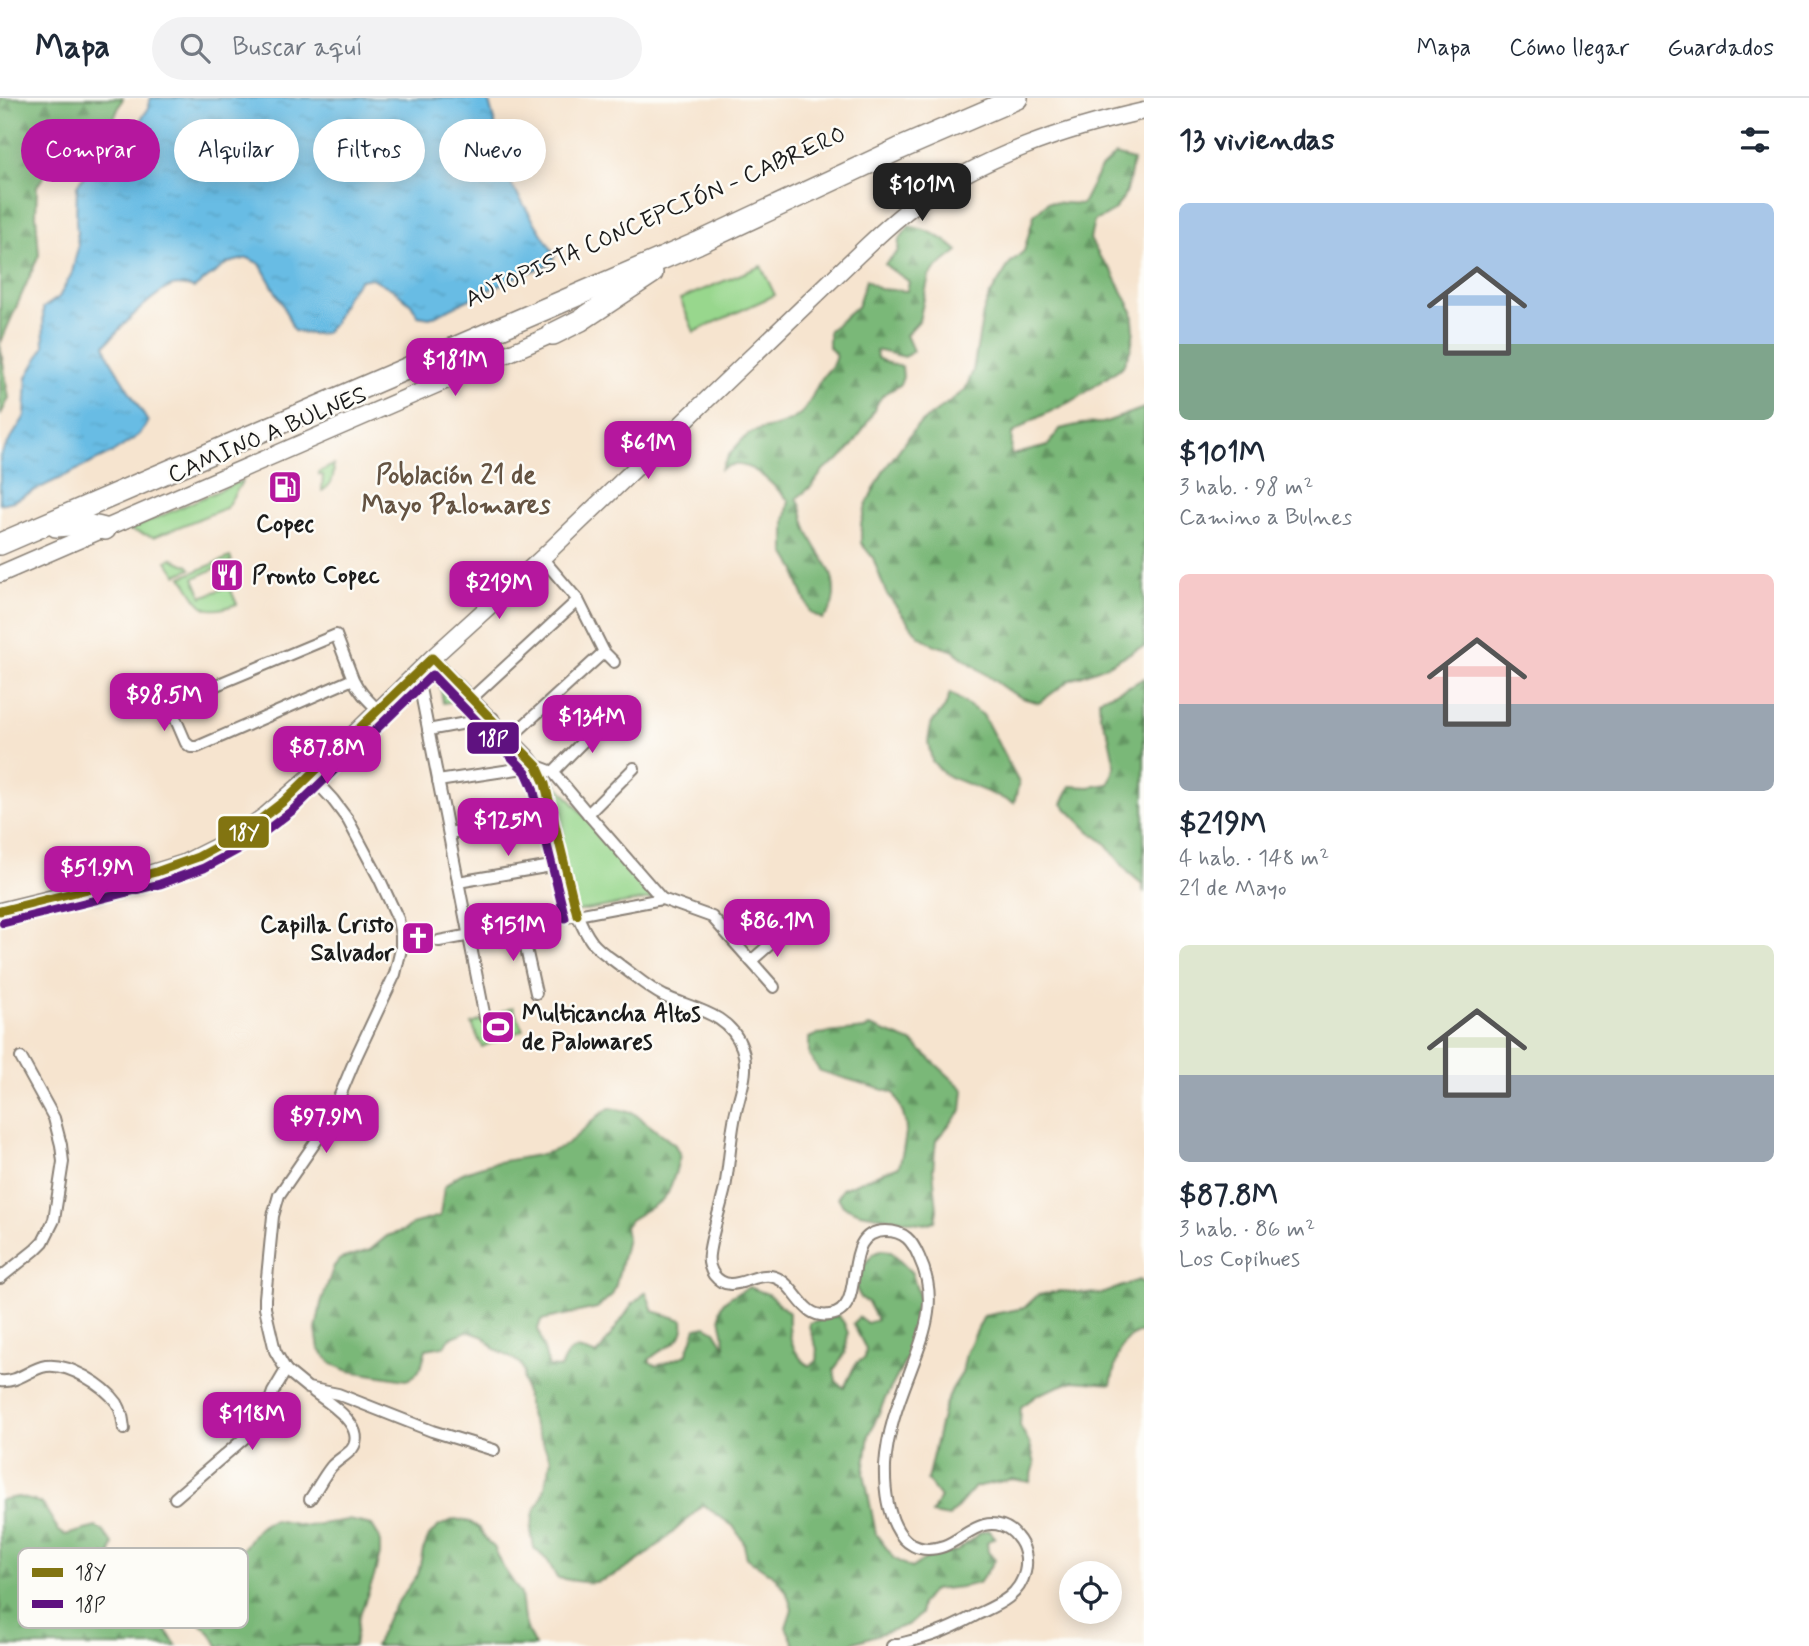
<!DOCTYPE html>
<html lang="es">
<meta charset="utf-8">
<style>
:root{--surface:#fff;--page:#f2f2f3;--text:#1f2937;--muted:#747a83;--line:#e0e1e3;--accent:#b5179e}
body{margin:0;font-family:Mynerve,sans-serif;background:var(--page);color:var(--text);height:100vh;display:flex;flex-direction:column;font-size:26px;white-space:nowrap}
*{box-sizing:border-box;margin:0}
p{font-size:23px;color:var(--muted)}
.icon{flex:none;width:38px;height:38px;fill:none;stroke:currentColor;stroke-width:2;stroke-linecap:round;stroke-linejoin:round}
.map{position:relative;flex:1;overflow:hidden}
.details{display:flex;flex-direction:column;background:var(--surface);width:665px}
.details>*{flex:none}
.guide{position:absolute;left:21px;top:21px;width:665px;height:63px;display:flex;gap:14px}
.buttons{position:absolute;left:1059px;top:1463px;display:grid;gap:14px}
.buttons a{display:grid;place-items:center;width:63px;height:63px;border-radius:50%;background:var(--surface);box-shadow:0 4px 18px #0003;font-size:35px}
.price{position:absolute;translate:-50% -60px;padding:0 16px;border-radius:14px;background:var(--accent);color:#fff;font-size:23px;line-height:46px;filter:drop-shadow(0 2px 4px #0008)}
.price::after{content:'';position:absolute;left:50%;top:42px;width:21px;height:16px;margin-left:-10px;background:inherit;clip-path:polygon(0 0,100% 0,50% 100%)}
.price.on{background:#222;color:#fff}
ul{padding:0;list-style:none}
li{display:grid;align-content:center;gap:14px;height:371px;padding:0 35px}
li span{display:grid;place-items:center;height:217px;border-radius:10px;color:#555}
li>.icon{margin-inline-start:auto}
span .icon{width:126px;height:126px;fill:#fffc;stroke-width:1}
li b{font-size:30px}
h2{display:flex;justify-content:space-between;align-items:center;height:84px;padding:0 35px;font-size:30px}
.tag{padding:0 24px;border-radius:32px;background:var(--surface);box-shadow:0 4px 18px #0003;font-size:24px;line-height:63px}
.tag.on{background:var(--accent);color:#fff}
header{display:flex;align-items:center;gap:42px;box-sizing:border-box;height:98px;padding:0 35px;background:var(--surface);border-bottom:2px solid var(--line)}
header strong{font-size:33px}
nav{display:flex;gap:38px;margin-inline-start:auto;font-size:24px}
.search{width:490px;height:63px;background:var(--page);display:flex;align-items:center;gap:18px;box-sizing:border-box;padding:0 24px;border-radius:38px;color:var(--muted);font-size:26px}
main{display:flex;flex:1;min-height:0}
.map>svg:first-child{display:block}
</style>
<header>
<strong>Mapa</strong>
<div class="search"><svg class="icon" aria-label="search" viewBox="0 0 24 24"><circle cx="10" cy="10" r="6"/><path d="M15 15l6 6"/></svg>Buscar aquí</div>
<nav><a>Mapa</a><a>Cómo llegar</a><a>Guardados</a></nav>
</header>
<main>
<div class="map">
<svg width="1144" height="1548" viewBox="0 0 1144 1548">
<defs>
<pattern id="forest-firs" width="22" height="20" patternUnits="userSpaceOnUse" patternTransform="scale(1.75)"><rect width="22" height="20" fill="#7ab878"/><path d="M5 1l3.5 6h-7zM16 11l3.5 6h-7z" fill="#639562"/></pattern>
<pattern id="water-ripples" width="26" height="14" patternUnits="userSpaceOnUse" patternTransform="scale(1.75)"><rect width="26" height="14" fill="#67bce4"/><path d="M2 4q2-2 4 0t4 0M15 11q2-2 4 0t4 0" fill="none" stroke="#59a1c3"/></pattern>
</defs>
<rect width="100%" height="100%" fill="#fdfcf7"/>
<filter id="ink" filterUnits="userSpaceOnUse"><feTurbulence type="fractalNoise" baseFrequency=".0143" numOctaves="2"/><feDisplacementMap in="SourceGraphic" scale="14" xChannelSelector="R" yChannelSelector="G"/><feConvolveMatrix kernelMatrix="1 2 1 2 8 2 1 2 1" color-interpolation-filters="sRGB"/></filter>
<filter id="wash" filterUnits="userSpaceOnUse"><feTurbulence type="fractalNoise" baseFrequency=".00686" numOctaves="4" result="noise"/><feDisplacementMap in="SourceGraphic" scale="28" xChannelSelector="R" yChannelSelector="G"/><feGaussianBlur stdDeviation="1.57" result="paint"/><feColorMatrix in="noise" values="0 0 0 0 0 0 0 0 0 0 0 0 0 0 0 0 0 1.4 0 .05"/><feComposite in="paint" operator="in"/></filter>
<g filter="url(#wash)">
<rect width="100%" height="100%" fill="#f6e4cf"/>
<!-- green -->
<g fill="#98d78d" stroke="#5a7a54" stroke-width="2">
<polygon points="761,168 775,197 694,234 680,201"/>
<path d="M 333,367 C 335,378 332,387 322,393 L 323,377 L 319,377 L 319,374 Z"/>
<polygon points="243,382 226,410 154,439 129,432"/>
<path d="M 230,459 L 232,463 L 194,480 L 202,499 L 229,488 L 237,506 C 200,520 201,506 182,479 Z"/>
<polygon points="171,460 189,468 191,471 177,477 167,463"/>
<polygon points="438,575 464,601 443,605"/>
<polygon points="532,664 545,673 657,800 573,814"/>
<polygon points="513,909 523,932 482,949 472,926"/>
</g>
<!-- forest -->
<g fill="url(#forest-firs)" stroke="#4b6a4a" stroke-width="2">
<polygon points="0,0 123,0 112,25 59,58 37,88 36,117 39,157 0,246"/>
<path d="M 1115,57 L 1133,62 C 1130,81 1127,103 1110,115 C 1106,119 1099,120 1094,123 L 1090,141 L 1100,159 L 1112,173 L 1132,212 L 1134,232 L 1131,250 L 1123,268 L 1078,300 L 1029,324 L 1012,336 L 1011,357 L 1048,348 L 1060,331 L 1081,326 L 1103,325 L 1144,310 L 1144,549 L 1139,550 L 1106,568 L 1070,582 L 1039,605 L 1022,600 L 1007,592 L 952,552 L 935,547 L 919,538 L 886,495 L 873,460 L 861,445 L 861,426 L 866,407 L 884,372 L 917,328 L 965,292 L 973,273 L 983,215 L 989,199 L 1010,165 L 1024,153 L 1034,117 L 1048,104 L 1082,106 L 1100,71 Z"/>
<path d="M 909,128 C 927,131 945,141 958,153 L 935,171 L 929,178 L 919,223 L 906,237 L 913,253 L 905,259 L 876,252 L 877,260 L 885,264 L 902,269 L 903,279 L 900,287 L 883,297 L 878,304 L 869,322 L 853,347 L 840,361 L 824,371 L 812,388 L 797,400 C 803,410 803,420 807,431 C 816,457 835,466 834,497 C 833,508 830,515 822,521 L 810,514 L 797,482 L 796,472 L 785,454 L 785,423 L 789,403 C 773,387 747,355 721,371 C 725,361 743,338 753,334 C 766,329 782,329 795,320 C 811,310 812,294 822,280 C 829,270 833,270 836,257 L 829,249 L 829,232 C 840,226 846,215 857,209 L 866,182 L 879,191 L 907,193 L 909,184 C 901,176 892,174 885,166 L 898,153 L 899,142 Z"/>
<polygon points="0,247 9,300 0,318"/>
<polygon points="1144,580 1144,795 1141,785 1128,774 1105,745 1089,733 1062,706 1070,688 1089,689 1109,686 1115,668 1108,635 1100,617 1099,601 1132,587"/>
<polygon points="950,595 983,617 1019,685 1014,705 945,677 932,663 928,644 931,626 945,609"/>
<path d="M 870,928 L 912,944 L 964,992 L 962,1012 L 936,1042 L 933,1071 L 937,1112 L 935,1123 L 925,1126 L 860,1115 L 843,1108 L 838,1099 L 842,1091 L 899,1068 C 908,1035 910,1026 894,995 L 820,973 L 809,958 L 809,940 L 818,936 L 865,931 Z"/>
<path d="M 610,1010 L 632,1014 L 675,1047 L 680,1057 L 675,1076 L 668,1095 L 661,1103 L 630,1122 L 625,1129 L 627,1140 L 616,1187 L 612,1197 L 597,1210 L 541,1222 L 538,1231 L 549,1269 L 560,1270 C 569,1247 576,1249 597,1257 L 632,1207 L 646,1194 L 653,1213 L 683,1222 C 686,1249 663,1246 648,1263 L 657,1268 L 686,1257 L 696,1230 L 706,1228 L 715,1233 L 725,1249 C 726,1236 714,1215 724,1204 C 729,1198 742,1193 749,1189 L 768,1196 L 789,1215 C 788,1237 791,1255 809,1268 L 817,1263 C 820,1246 810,1242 809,1225 L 838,1217 L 844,1225 L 848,1235 L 845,1255 L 834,1272 L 836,1283 L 844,1290 L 856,1265 L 865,1260 L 866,1251 L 853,1226 L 859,1219 L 867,1225 L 877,1222 L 868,1204 L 861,1200 L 856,1190 L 860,1171 L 873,1156 L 882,1152 L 891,1154 L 912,1175 L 923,1213 L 916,1243 L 885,1301 L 869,1337 L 864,1375 L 876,1436 L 894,1460 L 911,1470 L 927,1460 L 957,1453 L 981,1434 L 989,1432 L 995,1439 L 987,1444 L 988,1454 L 995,1462 L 979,1485 L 961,1489 L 933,1492 L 921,1506 L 921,1516 L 907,1527 L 852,1545 L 848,1548 L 795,1548 L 786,1529 L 792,1511 L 786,1493 L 775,1479 L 747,1460 L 743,1443 L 733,1428 L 703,1407 C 675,1432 634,1475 595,1484 C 584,1486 568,1481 557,1480 L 548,1463 L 534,1450 L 531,1432 L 534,1414 L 543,1397 L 551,1362 L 531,1320 L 523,1282 L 524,1273 L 520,1265 L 495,1251 L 484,1239 L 467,1233 L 450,1240 L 444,1248 L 426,1251 C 422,1265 421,1278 406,1282 L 349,1273 L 332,1266 L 319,1251 L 316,1232 L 321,1205 L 334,1168 L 340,1161 L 370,1152 L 387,1138 L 405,1132 L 412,1126 L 440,1118 L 444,1089 C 448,1086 452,1081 457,1078 C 467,1072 492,1065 504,1063 C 524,1059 545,1058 563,1048 C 581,1038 591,1020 610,1010 Z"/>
<path d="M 1139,1182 L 1144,1186 L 1144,1234 C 1118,1236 1116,1267 1111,1286 L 1073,1283 L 1039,1296 L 1021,1309 L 1020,1328 L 1030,1346 L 1035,1366 L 1030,1384 L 1012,1381 L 975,1389 L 949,1419 L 932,1416 L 940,1399 L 927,1382 L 944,1309 L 952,1291 L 962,1275 L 966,1255 L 984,1218 L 1024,1210 L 1038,1197 L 1060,1193 L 1101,1196 Z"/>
<path d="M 18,1399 L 42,1405 L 59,1433 L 65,1437 L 96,1429 L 103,1433 L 113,1446 C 111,1456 103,1485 110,1491 C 116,1496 126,1497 132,1498 L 142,1510 L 160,1524 L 177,1548 L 0,1548 L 0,1402 Z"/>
<polygon points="455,1421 470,1424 479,1430 488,1444 494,1449 503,1469 521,1496 524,1521 529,1536 535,1548 375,1548 389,1516 418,1476 423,1452 429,1438 439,1428"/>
<path d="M 274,1422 L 307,1428 L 348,1422 L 372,1427 L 380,1440 L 380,1456 L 374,1479 L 359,1519 L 354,1548 L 218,1548 C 213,1535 203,1529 193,1520 C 183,1512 178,1506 180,1493 C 183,1465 213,1464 234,1456 C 252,1450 248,1429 274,1422 Z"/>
</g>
<!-- water -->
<path fill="url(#water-ripples)" stroke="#426c80" stroke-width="2" d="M 150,0 L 488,0 L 511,86 L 555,157 L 550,166 L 514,180 L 430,220 L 418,218 L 411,206 L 397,194 L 372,180 L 360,182 L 347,197 L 334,225 L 325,235 L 311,236 L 294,233 L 282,205 L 260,166 L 248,160 L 228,165 L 194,190 C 187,188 180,186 172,188 C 150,197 121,229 105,247 L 111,263 L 148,324 L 139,337 L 114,354 L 13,403 L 0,406 L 0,358 L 25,318 L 27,279 L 44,249 L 43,210 L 59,199 L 72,175 L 78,149 L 76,123 L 77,87 L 107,50 L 120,38 L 136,28 L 149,10 Z"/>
</g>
<g filter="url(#ink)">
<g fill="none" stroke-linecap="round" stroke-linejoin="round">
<!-- street casing -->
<g stroke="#898076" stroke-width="14">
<g id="street">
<polyline points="542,460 578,502 604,554 614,564"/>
<path d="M 432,560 L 529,658 L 537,668 L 545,686 C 552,718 559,750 567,781 C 573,804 578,825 592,844 C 600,854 611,860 621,868 C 635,878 648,890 664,898 C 693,911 730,915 742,950 C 751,975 738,998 734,1023 C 730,1045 729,1068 725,1090 C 720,1112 712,1134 709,1156 C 708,1163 710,1171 714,1177 C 730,1198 752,1175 770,1178 C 797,1182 799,1222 830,1217 C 870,1212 837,1132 886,1133 C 893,1133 901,1135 907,1140 C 913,1145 916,1152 919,1159 C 939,1201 925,1234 910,1274 C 898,1305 887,1335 885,1368 C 884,1404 894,1465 944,1448 C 958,1443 969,1431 984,1427 C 996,1424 1009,1428 1017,1439 C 1025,1448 1028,1462 1025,1474 C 1019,1499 997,1507 976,1517 C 963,1524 950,1531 935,1536 C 921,1541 906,1544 892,1548"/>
<polyline points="417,575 485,920"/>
<path d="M 353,581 L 197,649 L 191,649 L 186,645 L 173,615 L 173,609 L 178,603 L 336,537 L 353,581 C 359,594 369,603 379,613"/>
<polyline points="473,599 578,502"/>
<polyline points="428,632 493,620"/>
<polyline points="511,639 604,554"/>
<polyline points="537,668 553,674 588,716 662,801"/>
<polyline points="553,674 609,617"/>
<polyline points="311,678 333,702 348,722 380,782 398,821 401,837 401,851 395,876 356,959 338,1002 319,1039 279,1097 273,1118 265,1200 265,1210 275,1253 286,1272 308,1290 338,1296 432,1333 494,1352"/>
<polyline points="438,683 537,668"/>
<polyline points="588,716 634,670"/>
<polyline points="449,735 552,716"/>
<polyline points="458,784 563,766"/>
<polyline points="521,828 536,895"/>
<polyline points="439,843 662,801 712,819 774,889"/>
<polyline points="751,863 783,835"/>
<polyline points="0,1180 35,1152 43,1144 54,1122 63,1064 61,1047 54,1020 21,960"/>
<path d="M 0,1283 C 18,1285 29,1271 46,1268 C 69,1265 104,1287 117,1305 C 122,1313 123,1322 124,1331"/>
<polyline points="175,1400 255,1331 263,1322 273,1294 286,1272"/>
<path d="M 310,1401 C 317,1391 323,1379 331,1369 C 337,1362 346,1358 352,1351 C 368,1329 328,1304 314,1294"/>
</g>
</g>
<!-- secondary casing -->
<g stroke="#898076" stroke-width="19">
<g id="secondary">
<polyline points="0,476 553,236"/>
<path d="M 0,813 L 136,780 L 184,765 L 228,743 L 265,718 L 311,678 L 432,560 L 542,460 L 867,148 C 883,133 899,118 916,106 C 984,58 1063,31 1144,13"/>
</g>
</g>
<!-- highway casing -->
<g stroke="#898076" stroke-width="24">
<g id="highway">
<polyline points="553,236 581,222 652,175"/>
<path d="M 56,428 C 73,426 88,426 105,431"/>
<polyline points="0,446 698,145 899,51 1017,0"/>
</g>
</g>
<!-- street -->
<use href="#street" stroke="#fff" stroke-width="10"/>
<!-- secondary -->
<use href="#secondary" stroke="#fff" stroke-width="16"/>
<!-- highway -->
<use href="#highway" stroke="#fff" stroke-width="21"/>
<!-- bus-1 casing -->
<g stroke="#fdfcf7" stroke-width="14">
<polyline id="bus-1" points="0,813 156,774 198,759 244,734 284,703 432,560 537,668 545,686 577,817"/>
</g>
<!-- bus-2 casing -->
<g stroke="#fdfcf7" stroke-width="14">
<polyline id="bus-2" points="3,825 160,786 204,770 250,745 293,712 432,577 526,674 533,690 565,820"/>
</g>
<!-- bus-1 -->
<use href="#bus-1" stroke="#827411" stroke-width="9"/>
<!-- bus-2 -->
<use href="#bus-2" stroke="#5f1280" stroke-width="9"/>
</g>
</g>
<!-- icons -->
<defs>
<g id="fuel-square" transform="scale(1.75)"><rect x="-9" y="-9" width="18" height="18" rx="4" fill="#b5179e" stroke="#fdfcf7"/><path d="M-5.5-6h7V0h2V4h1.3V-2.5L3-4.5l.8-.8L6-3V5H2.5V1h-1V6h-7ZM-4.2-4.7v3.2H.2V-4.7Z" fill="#fff"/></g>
<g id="restaurant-square" transform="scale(1.75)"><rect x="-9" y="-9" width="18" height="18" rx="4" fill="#b5179e" stroke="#fdfcf7"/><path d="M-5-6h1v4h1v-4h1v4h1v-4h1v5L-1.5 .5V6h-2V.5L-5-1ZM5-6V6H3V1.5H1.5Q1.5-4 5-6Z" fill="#fff"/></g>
<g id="church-square" transform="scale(1.75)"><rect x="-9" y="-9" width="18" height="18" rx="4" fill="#b5179e" stroke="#fdfcf7"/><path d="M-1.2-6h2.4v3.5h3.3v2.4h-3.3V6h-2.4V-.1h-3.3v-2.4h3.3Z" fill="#fff"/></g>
<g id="stadium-square" transform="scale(1.75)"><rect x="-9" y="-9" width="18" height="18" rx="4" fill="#b5179e" stroke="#fdfcf7"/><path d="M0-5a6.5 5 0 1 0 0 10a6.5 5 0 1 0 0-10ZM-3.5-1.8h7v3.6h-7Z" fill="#fff"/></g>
</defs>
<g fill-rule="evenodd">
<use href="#fuel-square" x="285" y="389"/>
<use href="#restaurant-square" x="227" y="477"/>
<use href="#church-square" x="418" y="840"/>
<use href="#stadium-square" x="498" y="929"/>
</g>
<g text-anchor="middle" stroke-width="5" stroke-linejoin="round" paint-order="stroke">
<!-- street labels -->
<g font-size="24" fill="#1c1c1c" stroke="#fdfcf7">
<text transform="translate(655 118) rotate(-24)" y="8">AUTOPISTA CONCEPCIÓN - CABRERO</text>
<text transform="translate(267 336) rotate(-23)" y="8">CAMINO A BULNES</text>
</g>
<!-- poi labels -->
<g font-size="24" font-weight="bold" fill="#1c1c1c" stroke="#fdfcf7" text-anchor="start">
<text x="285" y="433" text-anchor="middle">Copec</text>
<text x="252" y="485">Pronto Copec</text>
<text x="394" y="834" text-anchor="end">Capilla Cristo<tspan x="394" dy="28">Salvador</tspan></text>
<text x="522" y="923">Multicancha Altos<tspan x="522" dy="28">de Palomares</tspan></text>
</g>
<!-- neighbourhood labels -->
<g font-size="26" font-weight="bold" fill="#645342" stroke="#fdfcf7">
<text x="456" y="385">Población 21 de<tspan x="456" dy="30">Mayo Palomares</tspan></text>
</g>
</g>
<!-- legend -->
<rect x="18" y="1450" width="230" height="80" rx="10" fill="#fdfcf7" stroke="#bab9b5" stroke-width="2"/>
<rect x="32" y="1470" width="31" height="9" fill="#827411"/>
<rect x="32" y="1502" width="31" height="8" fill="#5f1280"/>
<g font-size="19" fill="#1c1c1c">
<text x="75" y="1481">18Y</text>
<text x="75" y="1513">18P</text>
</g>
<g stroke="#fdfcf7" stroke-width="2.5">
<rect x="466" y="623" width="54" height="34" rx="7" fill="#5f1280"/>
<rect x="217" y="717" width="53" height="34" rx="7" fill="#827411"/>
</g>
<g font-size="19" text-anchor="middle" font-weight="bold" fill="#fff">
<text x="493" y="647">18P</text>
<text x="244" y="741">18Y</text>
</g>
</svg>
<div class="buttons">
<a><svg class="icon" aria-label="locate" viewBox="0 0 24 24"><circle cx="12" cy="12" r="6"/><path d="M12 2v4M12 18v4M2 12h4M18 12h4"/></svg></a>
</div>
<b class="price on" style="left:922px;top:125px">$101M</b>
<b class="price" style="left:455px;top:300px">$181M</b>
<b class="price" style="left:648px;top:383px">$61M</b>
<b class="price" style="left:499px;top:523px">$219M</b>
<b class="price" style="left:164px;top:635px">$98.5M</b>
<b class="price" style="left:592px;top:657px">$134M</b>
<b class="price" style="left:327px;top:688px">$87.8M</b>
<b class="price" style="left:508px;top:760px">$125M</b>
<b class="price" style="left:97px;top:808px">$51.9M</b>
<b class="price" style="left:777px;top:861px">$86.1M</b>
<b class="price" style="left:513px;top:865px">$151M</b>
<b class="price" style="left:326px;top:1057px">$97.9M</b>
<b class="price" style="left:252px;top:1354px">$118M</b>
<div class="guide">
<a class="tag on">Comprar</a>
<a class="tag">Alquilar</a>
<a class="tag">Filtros</a>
<a class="tag">Nuevo</a>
</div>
</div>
<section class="details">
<h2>13 viviendas<svg class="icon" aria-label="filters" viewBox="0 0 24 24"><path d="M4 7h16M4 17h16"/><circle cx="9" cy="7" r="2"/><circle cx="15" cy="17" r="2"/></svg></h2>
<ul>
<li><span style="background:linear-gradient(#a9c7e8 65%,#7fa58c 0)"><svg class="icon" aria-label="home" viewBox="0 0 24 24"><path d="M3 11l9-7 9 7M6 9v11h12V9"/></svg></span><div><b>$101M</b><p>3 hab. · 98 m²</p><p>Camino a Bulnes</p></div></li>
<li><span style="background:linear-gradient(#f6c9c9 60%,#9aa5b1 0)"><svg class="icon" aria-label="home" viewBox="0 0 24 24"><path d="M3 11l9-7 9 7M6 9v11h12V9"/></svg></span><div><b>$219M</b><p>4 hab. · 148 m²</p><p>21 de Mayo</p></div></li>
<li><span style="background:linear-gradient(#dfe7d0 60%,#9aa5b1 0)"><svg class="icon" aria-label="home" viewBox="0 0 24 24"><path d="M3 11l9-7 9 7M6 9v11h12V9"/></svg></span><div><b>$87.8M</b><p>3 hab. · 86 m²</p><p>Los Copihues</p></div></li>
</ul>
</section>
</main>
